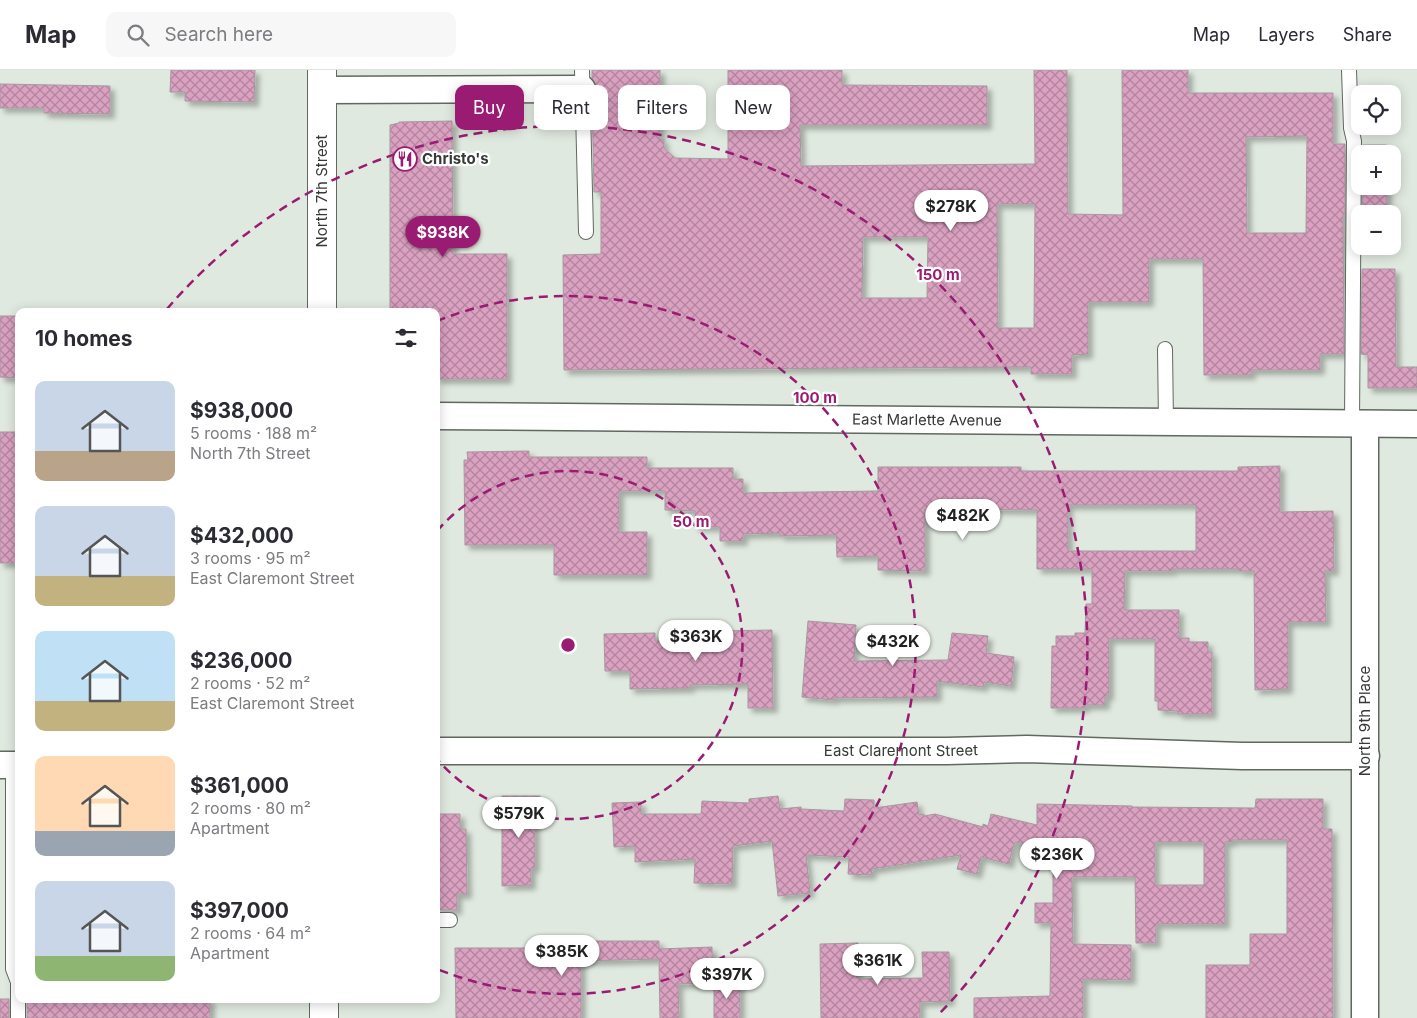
<!DOCTYPE html>
<meta charset="utf-8">
<style>
:root{--surface:#fff;--page:#f7f7f7;--text:#2b2b33;--muted:#7c7c81;--line:#e1e1e2;--accent:#9a1c72}
body{margin:0;font-family:Inter,sans-serif;background:var(--page);color:var(--text);height:100vh;display:flex;flex-direction:column;font-size:19px;white-space:nowrap}
*{box-sizing:border-box;margin:0}
p{font-size:16px;color:var(--muted)}
.icon{flex:none;width:28px;height:28px;fill:none;stroke:currentColor;stroke-width:2;stroke-linecap:round;stroke-linejoin:round}
.map{position:relative;flex:1;overflow:hidden}
.details{position:absolute;left:15px;top:238px;width:425px;height:695px;display:flex;flex-direction:column;background:var(--surface);border-radius:10px;box-shadow:0 2px 12px #0003}
.details>*{flex:none}
.hud{position:absolute;left:455px;top:15px;width:475px;height:45px;display:flex;gap:10px}
.fabs{position:absolute;left:1351px;top:15px;display:grid;gap:10px}
.fabs a{display:grid;place-items:center;width:50px;height:50px;border-radius:10px;background:var(--surface);box-shadow:0 2px 12px #0003;font-size:25px}
.price{position:absolute;translate:-50% -42px;padding:0 11px;border-radius:18px;background:#fff;color:#222;font-size:16px;line-height:32px;filter:drop-shadow(0 1px 2px #0008)}
.price::after{content:'';position:absolute;left:50%;top:30px;width:15px;height:11px;margin-left:-8px;background:inherit;clip-path:polygon(0 0,100% 0,50% 100%)}
.price.selected{background:var(--accent);color:#fff}
ul{padding:0;list-style:none}
li{display:flex;align-items:center;gap:15px;height:125px;padding:0 20px}
li span{display:grid;place-items:center;flex:none;width:140px;height:100px;border-radius:10px;color:#555}
li>.icon{margin-inline-start:auto}
span .icon{width:60px;height:60px;fill:#fffc;stroke-width:1}
li b{font-size:21px}
h2{display:flex;justify-content:space-between;align-items:center;height:60px;padding:0 20px;font-size:21px}
.chip{padding:0 18px;border-radius:10px;background:var(--surface);box-shadow:0 2px 12px #0003;font-size:18px;line-height:45px}
.chip.selected{background:var(--accent);color:#fff}
header{display:flex;align-items:center;gap:30px;box-sizing:border-box;height:70px;padding:0 25px;background:var(--surface);border-bottom:1px solid var(--line)}
header strong{font-size:24px}
nav{display:flex;gap:28px;margin-inline-start:auto;font-size:18px}
.search{width:350px;height:45px;background:var(--page);display:flex;align-items:center;gap:12px;box-sizing:border-box;padding:0 18px;border-radius:10px;color:var(--muted);font-size:19px}
.map>svg:first-child{display:block}
</style>
<header>
<strong>Map</strong>
<div class="search"><svg class="icon" aria-label="search" viewBox="0 0 24 24"><circle cx="10" cy="10" r="6"/><path d="M15 15l6 6"/></svg>Search here</div>
<nav><a>Map</a><a>Layers</a><a>Share</a></nav>
</header>
<div class="map">
<svg width="1417" height="948" viewBox="0 0 1417 948">
<defs>
<pattern id="building-cross-hatch" width="8" height="8" patternUnits="userSpaceOnUse" patternTransform="scale(1.25)"><rect width="8" height="8" fill="#dba1c1"/><path d="M0 0l8 8M0 8l8-8" fill="none" stroke="#b2849e"/></pattern>
<filter id="shadow"><feDropShadow dx="4.5" dy="4.5" stdDeviation="2.5" flood-color="#0004"/></filter>
</defs>
<rect width="100%" height="100%" fill="#e0e9df"/>
<!-- building -->
<g fill="url(#building-cross-hatch)" stroke="#a5989f" fill-rule="evenodd" filter="url(#shadow)">
<polygon points="171,0 255,0 254,32 185,31 185,22 170,22"/>
<path d="M 592,0 L 660,0 L 660,70 L 664,69 L 664,78 L 675,88 L 728,89 L 728,0 L 842,0 L 842,15 L 987,16 L 987,55 L 800,55 L 801,96 L 1035,94 L 1034,0 L 1067,0 L 1068,144 L 1123,145 L 1122,0 L 1188,0 L 1188,23 L 1333,23 L 1333,74 L 1345,74 L 1345,144 L 1343,144 L 1344,284 L 1320,284 L 1320,300 L 1251,300 L 1251,305 L 1204,305 L 1203,189 L 1149,189 L 1149,232 L 1088,232 L 1088,284 L 1072,285 L 1072,304 L 1031,304 L 1031,297 L 564,300 L 563,185 L 601,184 L 601,122 L 594,122 L 592,29 L 595,26 L 597,18 L 592,9 ZM 1307,66 L 1306,163 L 1247,163 L 1246,67 ZM 997,134 L 1035,134 L 1034,258 L 998,258 ZM 863,167 L 928,167 L 927,228 L 862,228 Z"/>
<polygon points="0,14 110,16 110,44 44,43 44,38 0,38"/>
<polygon points="452,51 453,184 507,184 507,309 436,309 436,241 390,241 390,55 399,53 399,52"/>
<rect x="1363" y="75" width="23" height="9"/>
<rect x="1362" y="116" width="25" height="28"/>
<polygon points="1362,199 1395,199 1396,297 1417,297 1417,318 1368,318 1368,285 1361,284"/>
<polygon points="0,246 19,246 18,308 0,307"/>
<rect x="0" y="362" width="19" height="131"/>
<path d="M 529,381 L 529,387 L 647,387 L 647,398 L 733,398 L 733,409 L 743,409 L 743,423 L 878,421 L 878,397 L 1021,397 L 1021,401 L 1238,401 L 1238,397 L 1280,396 L 1280,442 L 1333,441 L 1334,501 L 1325,501 L 1326,552 L 1288,552 L 1288,619 L 1255,620 L 1254,501 L 1239,501 L 1239,499 L 1172,499 L 1172,501 L 1125,501 L 1124,540 L 1179,540 L 1179,568 L 1189,568 L 1189,572 L 1208,572 L 1208,582 L 1212,582 L 1212,644 L 1178,644 L 1178,641 L 1158,640 L 1158,631 L 1155,631 L 1155,569 L 1109,569 L 1109,626 L 1105,626 L 1105,635 L 1085,635 L 1085,638 L 1051,638 L 1052,576 L 1056,576 L 1056,566 L 1075,566 L 1075,563 L 1085,563 L 1086,534 L 1092,534 L 1092,499 L 1037,499 L 1037,440 L 925,439 L 925,501 L 878,500 L 878,486 L 837,487 L 836,465 L 780,466 L 780,463 L 743,464 L 743,471 L 720,471 L 720,457 L 695,457 L 695,441 L 665,440 L 665,421 L 619,421 L 619,462 L 647,462 L 647,505 L 554,505 L 554,475 L 465,475 L 464,390 L 468,390 L 467,382 ZM 1068,435 L 1196,435 L 1196,481 L 1068,481 Z"/>
<polygon points="808,551 856,555 854,591 948,590 952,563 988,566 986,583 1014,587 1011,616 984,612 983,617 937,611 937,627 834,628 834,630 802,627"/>
<polygon points="772,560 773,638 748,638 748,614 690,615 690,618 630,619 630,601 605,601 604,564 655,563 655,571 717,570 716,561"/>
<polygon points="502,726 540,726 539,751 535,751 535,798 531,798 531,815 502,816"/>
<path d="M 778,726 L 780,739 L 801,737 L 801,739 L 844,741 L 845,729 L 874,730 L 874,738 L 917,732 L 919,745 L 924,744 L 924,746 L 935,744 L 983,757 L 983,754 L 988,756 L 991,744 L 1037,755 L 1037,734 L 1132,736 L 1132,737 L 1255,738 L 1256,729 L 1323,729 L 1323,759 L 1332,759 L 1333,948 L 1206,948 L 1206,895 L 1250,895 L 1250,864 L 1287,864 L 1287,770 L 1232,770 L 1232,772 L 1225,772 L 1225,854 L 1156,854 L 1156,873 L 1136,873 L 1135,807 L 1072,807 L 1073,874 L 1131,875 L 1131,910 L 1083,909 L 1083,948 L 974,948 L 974,928 L 1050,926 L 1051,853 L 1035,853 L 1035,833 L 1053,833 L 1053,773 L 1014,773 L 1009,794 L 981,787 L 977,804 L 957,799 L 961,785 L 872,799 L 871,805 L 848,804 L 849,787 L 806,785 L 810,823 L 778,826 L 772,771 L 733,776 L 732,814 L 694,813 L 695,789 L 635,792 L 635,776 L 614,777 L 612,733 L 641,732 L 641,744 L 701,744 L 702,731 L 749,733 L 749,729 ZM 1155,772 L 1204,772 L 1204,815 L 1155,815 Z"/>
<polygon points="436,744 460,744 460,759 466,759 467,824 457,824 457,840 436,840"/>
<polygon points="540,871 659,871 659,879 712,877 713,913 678,914 679,948 660,948 659,889 581,891 581,948 456,948 455,878 540,878"/>
<polygon points="858,873 858,909 923,908 922,882 949,882 950,931 920,932 920,948 821,948 820,874"/>
<polygon points="714,912 740,913 740,948 714,948"/>
<rect x="0" y="929" width="9" height="19"/>
<rect x="27" y="929" width="183" height="19"/>
</g>
<g fill="none" stroke-linecap="round" stroke-linejoin="round">
<!-- lane casing -->
<g stroke="#60685f" stroke-width="16">
<g id="lane">
<polyline points="582,0 586,162"/>
<polyline points="1349,0 1351,58 1354,71 1352,353"/>
<polyline points="1165,279 1166,353"/>
<polyline points="13,695 13,899 18,912 18,948"/>
<polyline points="436,850 450,850"/>
</g>
</g>
<!-- street casing -->
<g stroke="#60685f" stroke-width="29">
<g id="street">
<polyline points="322,20 582,19"/>
<path id="s1" d="M 436,346 L 1417,354"/>
<polyline points="1365,354 1365,948"/>
<path id="s2" d="M 436,681 L 947,681 L 1027,679 L 1242,686 L 1366,686"/>
<polyline points="0,695 19,695"/>
</g>
</g>
<!-- primary casing -->
<g stroke="#60685f" stroke-width="30">
<g id="primary">
<polyline points="322,0 322,241"/>
<polyline points="324,929 324,948"/>
</g>
</g>
<!-- lane -->
<use href="#lane" stroke="#fff" stroke-width="14"/>
<!-- street -->
<use href="#street" stroke="#fff" stroke-width="26"/>
<!-- primary -->
<use href="#primary" stroke="#fff" stroke-width="28"/>
</g>
<!-- distance rings -->
<g fill="none" stroke="#9a1c72" stroke-width="2.5" stroke-dasharray="9 6">
<path d="M437 461A174 174 0 1 1 437 689"/>
<path d="M437 251A349 349 0 1 1 437 899"/>
<path d="M167 239A523 523 0 1 1 938 945"/>
</g>
<!-- icons -->
<defs>
<g id="restaurant-ring" transform="scale(1.25)"><circle r="9.5" fill="#fff" stroke="#9a1c72" stroke-width="1.5"/><path d="M-5-6h1v4h1v-4h1v4h1v-4h1v5L-1.5 .5V6h-2V.5L-5-1ZM5-6V6H3V1.5H1.5Q1.5-4 5-6Z" fill="#9a1c72"/></g>
</defs>
<g fill-rule="evenodd">
<use href="#restaurant-ring" x="405" y="89"/>
</g>
<g text-anchor="middle" stroke-width="4.5" stroke-linejoin="round" paint-order="stroke">
<!-- poi labels -->
<g font-size="15" font-weight="bold" fill="#363a36" stroke="#fff" text-anchor="start">
<text x="422" y="94">Christo's</text>
</g>
<!-- street labels -->
<g font-size="15" fill="#363a36" stroke="#fff">
<text transform="translate(322 121) rotate(-90)" y="5">North 7th Street</text>
<text dy="5" stroke="none"><textPath href="#s1" startOffset="491">East Marlette Avenue</textPath></text>
<text transform="translate(1365 651) rotate(-90)" y="5">North 9th Place</text>
<text dy="5" stroke="none"><textPath href="#s2" startOffset="465">East Claremont Street</textPath></text>
</g>
</g>
<circle cx="568" cy="575" r="8" fill="#9a1c72" stroke="#fff" stroke-width="2.5"/>
<g font-size="15" text-anchor="middle" font-weight="bold" fill="#9a1c72" stroke="#fff" stroke-width="4.5" stroke-linejoin="round" paint-order="stroke">
<text x="938" y="210">150 m</text>
<text x="815" y="333">100 m</text>
<text x="691" y="457">50 m</text>
</g>
</svg>
<div class="fabs">
<a><svg class="icon" aria-label="locate" viewBox="0 0 24 24"><circle cx="12" cy="12" r="6"/><path d="M12 2v4M12 18v4M2 12h4M18 12h4"/></svg></a>
<a>+</a>
<a>−</a>
</div>
<b class="price" style="left:951px;top:162px">$278K</b>
<b class="price selected" style="left:443px;top:188px">$938K</b>
<b class="price" style="left:963px;top:471px">$482K</b>
<b class="price" style="left:696px;top:592px">$363K</b>
<b class="price" style="left:893px;top:597px">$432K</b>
<b class="price" style="left:519px;top:769px">$579K</b>
<b class="price" style="left:1057px;top:810px">$236K</b>
<b class="price" style="left:562px;top:907px">$385K</b>
<b class="price" style="left:878px;top:916px">$361K</b>
<b class="price" style="left:727px;top:930px">$397K</b>
<div class="hud">
<a class="chip selected">Buy</a>
<a class="chip">Rent</a>
<a class="chip">Filters</a>
<a class="chip">New</a>
</div>
<section class="details">
<h2>10 homes<svg class="icon" aria-label="filters" viewBox="0 0 24 24"><path d="M4 7h16M4 17h16"/><circle cx="9" cy="7" r="2"/><circle cx="15" cy="17" r="2"/></svg></h2>
<ul>
<li><span style="background:linear-gradient(#c9d6e8 70%,#b9a48a 0)"><svg class="icon" aria-label="home" viewBox="0 0 24 24"><path d="M3 11l9-7 9 7M6 9v11h12V9"/></svg></span><div><b>$938,000</b><p>5 rooms · 188 m²</p><p>North 7th Street</p></div></li>
<li><span style="background:linear-gradient(#c9d6e8 70%,#c2b280 0)"><svg class="icon" aria-label="home" viewBox="0 0 24 24"><path d="M3 11l9-7 9 7M6 9v11h12V9"/></svg></span><div><b>$432,000</b><p>3 rooms · 95 m²</p><p>East Claremont Street</p></div></li>
<li><span style="background:linear-gradient(#bfe0f5 70%,#c2b280 0)"><svg class="icon" aria-label="home" viewBox="0 0 24 24"><path d="M3 11l9-7 9 7M6 9v11h12V9"/></svg></span><div><b>$236,000</b><p>2 rooms · 52 m²</p><p>East Claremont Street</p></div></li>
<li><span style="background:linear-gradient(#ffd9b3 75%,#9aa5b1 0)"><svg class="icon" aria-label="home" viewBox="0 0 24 24"><path d="M3 11l9-7 9 7M6 9v11h12V9"/></svg></span><div><b>$361,000</b><p>2 rooms · 80 m²</p><p>Apartment</p></div></li>
<li><span style="background:linear-gradient(#c9d6e8 75%,#8fb573 0)"><svg class="icon" aria-label="home" viewBox="0 0 24 24"><path d="M3 11l9-7 9 7M6 9v11h12V9"/></svg></span><div><b>$397,000</b><p>2 rooms · 64 m²</p><p>Apartment</p></div></li>
</ul>
</section>
</div>
